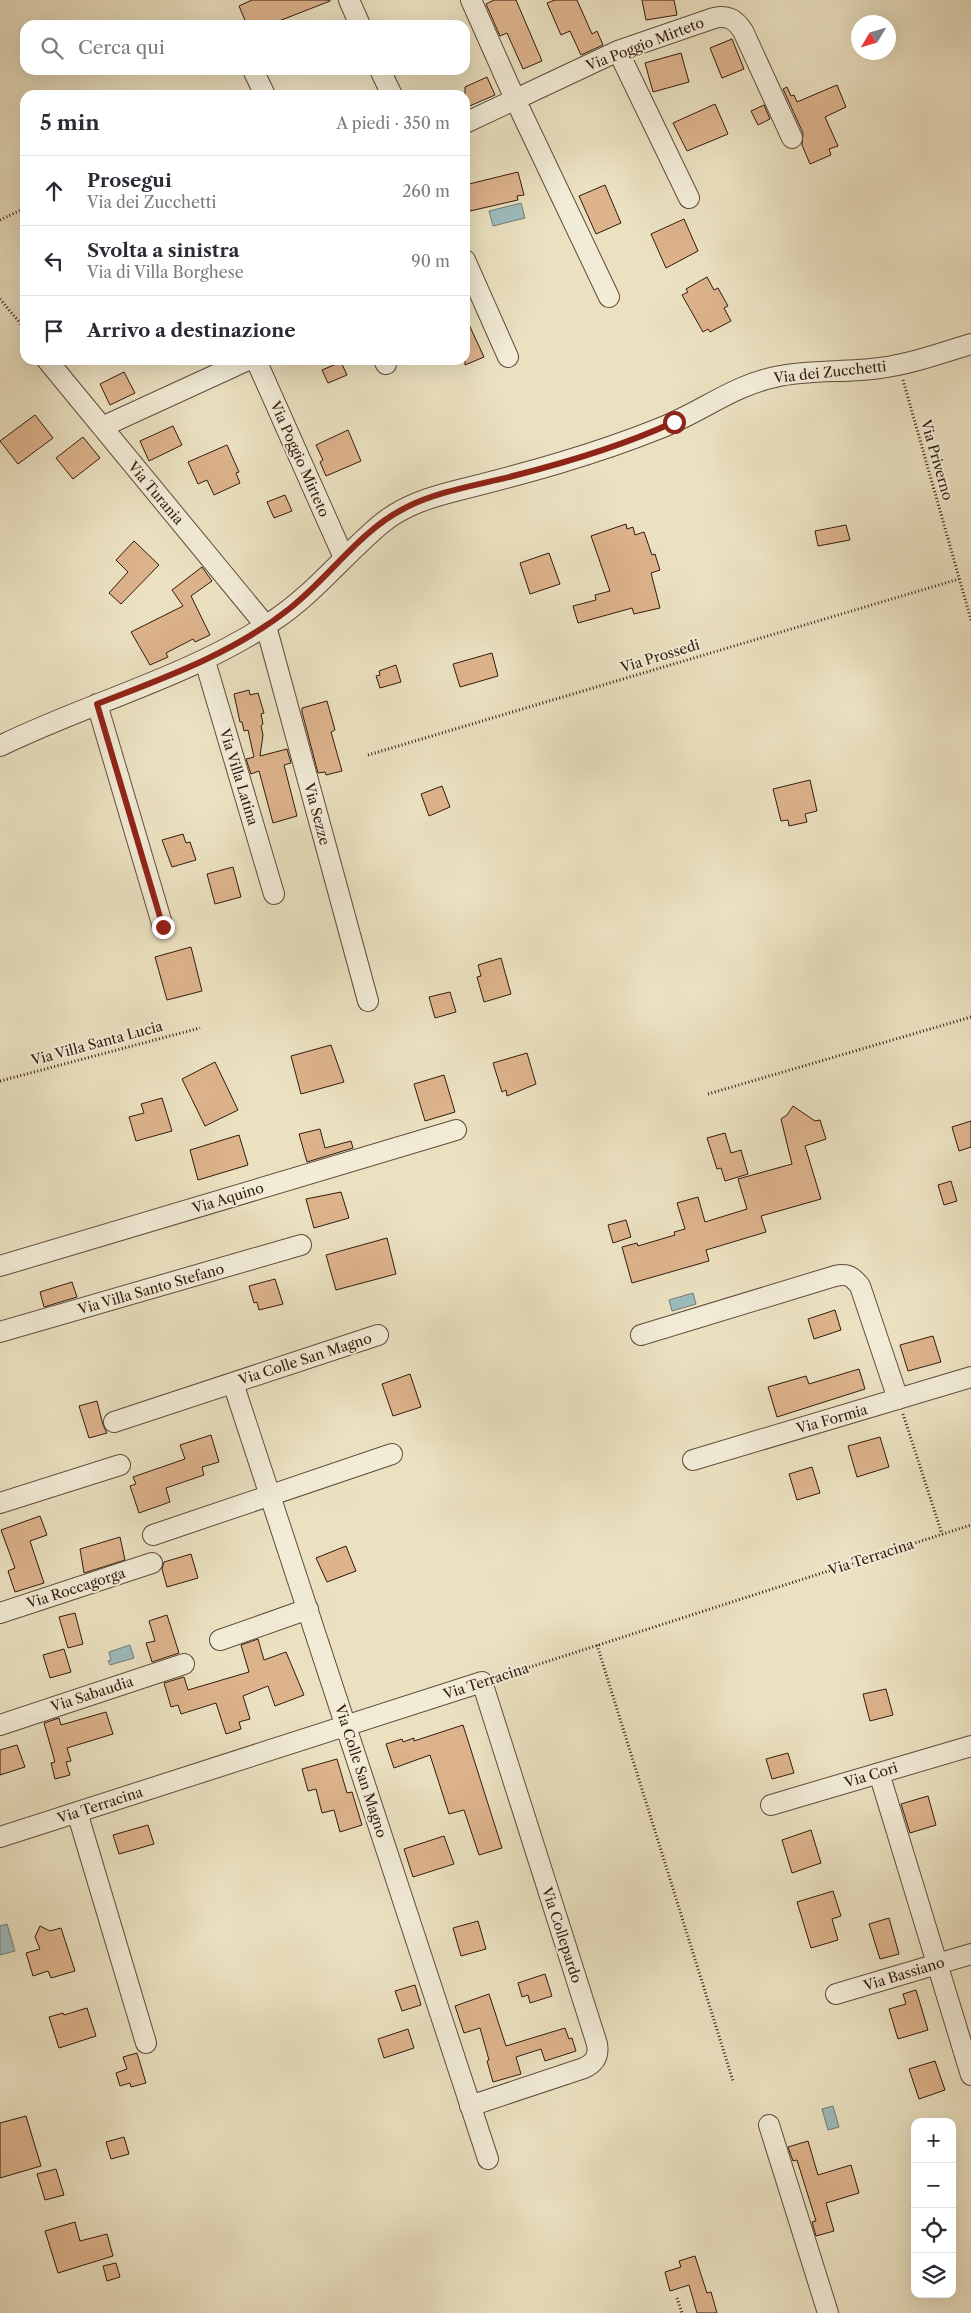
<!DOCTYPE html>
<html lang="it">
<head>
<meta charset="utf-8">
<style>
  :root { --surface:#fff; --page:#f7f7f7; --text:#2b2b33; --muted:#7c7c81; --line:#e1e1e2 }
  body { margin:0; font-family:"Libre Caslon Text",serif; background:var(--page); color:var(--text) }
  .controls { position:absolute; right:15px; bottom:15px; display:grid; overflow:hidden; border-radius:10px; box-shadow:0 5px 20px #0002 }
  .controls button { width:45px; height:45px; display:grid; place-items:center; padding:0; border:0; border-bottom:1px solid var(--line); background:var(--surface); color:var(--text); font:25px sans-serif }
  .compass { position:absolute; left:851px; top:15px; width:45px; height:45px; border-radius:50%; background:var(--surface); box-shadow:0 5px 20px #0002; rotate:232deg }
  .stop { position:absolute; width:15px; height:15px; margin:-11px; border:4px solid #8f2418; border-radius:50%; background:#fff }
  .stop.end { background:#8f2418; border-color:#fff; box-shadow:0 1px 5px #0008 }
  .list { margin:0; padding:0; list-style:none }
  h2 { display:flex; justify-content:space-between; align-items:center; height:65px; margin:0; padding:0 20px; font-size:21px }
  h2 small { font-size:16px; font-weight:400; color:var(--muted) }
  .list li { display:grid; grid-template-columns:32px 1fr auto; gap:15px; align-items:center; box-sizing:border-box; height:70px; padding:0 20px; border-top:1px solid var(--line) }
  .list b { display:block; font-size:19px; white-space:nowrap }
  .list p { margin:0; font-size:16px; white-space:nowrap; color:var(--muted) }
  .list em { font-size:16px; font-style:normal; color:var(--muted) }
  .icon { flex:none; width:28px; height:28px; fill:none; stroke:currentColor; stroke-width:2; stroke-linecap:round; stroke-linejoin:round }
  .map { position:relative; flex:none; width:971px; height:2313px; overflow:hidden }
  .search { position:absolute; background:var(--surface); box-shadow:0 5px 20px #0002; left:20px; top:20px; width:450px; height:55px; display:flex; align-items:center; gap:12px; box-sizing:border-box; padding:0 18px; border-radius:15px; color:var(--muted); font-size:19px }
  .panel { position:absolute; background:var(--surface); box-shadow:0 5px 20px #0002; left:20px; top:90px; width:450px; height:275px; border-radius:15px }
  .map>svg:first-child { display:block }
  .water { fill:#9dbbbd; stroke:#737b77 }
  .building { fill:#ddb38c; stroke:#331a0e }
  .lines { fill:none; stroke-linecap:round; stroke-linejoin:round }
  .street-casing { stroke:#614c3b; stroke-width:22 }
  .path { stroke:#331a0e; stroke-width:3; stroke-dasharray:1 2.5; stroke-linecap:butt }
  .street { stroke:#f2ecd7; stroke-width:20 }
  .route { stroke:#8f2418; stroke-width:6 }
  .labels { text-anchor:middle; dominant-baseline:central; stroke-width:4; stroke-linejoin:round; paint-order:stroke }
  .street-label { font-size:14px; fill:#331a0e; stroke:#f2ecd7 }
</style>
</head>
<body>
<div class="map">
<svg width="971" height="2313" viewBox="0 0 971 2313">
  <rect width="100%" height="100%" fill="#ebe1c1"/>
  <filter id="stains"><feTurbulence type="fractalNoise" baseFrequency=".004" numOctaves="4"/><feColorMatrix values="0 0 0 0 .2 0 0 0 0 .09 0 0 0 0 .02 0 0 0 .5 -.17"/></filter>
  <radialGradient id="worn" r=".72"><stop offset=".6" stop-color="#630" stop-opacity="0"/><stop offset="1" stop-color="#630" stop-opacity=".3"/></radialGradient>
  <path class="water" d="M521,203L525,218L493,226L489,211Z
    M693,1293L696,1304L672,1311L669,1300Z
    M130,1645L134,1658L110,1665L108,1661L111,1660L109,1652Z
    M7,1924L15,1951L0,1955V1926Z
    M833,2106L839,2127L828,2130L822,2109Z"/>
  <path class="building" d="M252,0H330V1L279,21L281,25H247L239,6Z
    M494,0H516L542,61L523,69L507,33L500,36L486,4Z
    M555,0H577L592,34L597,31L603,45L581,55L570,31L561,35L547,3Z
    M642,0H674L677,15L646,20Z
    M732,39L744,69L722,78L710,48Z
    M681,53L689,82L653,92L645,63Z
    M487,77L495,95L465,108V87Z
    M837,85L846,107L825,117L838,146L829,149L831,155L810,164L802,145L803,133L783,89L787,87L791,96L794,95L797,102Z
    M715,104L728,134L687,151L673,123Z
    M764,105L770,119L758,125L751,111Z
    M518,172L524,195L517,196L518,200L470,211L465,185Z
    M605,185L621,223L596,234L579,196Z
    M684,219L698,251L666,268L651,234Z
    M707,277L714,290L718,288L728,306L724,308L731,321L710,332L708,329L703,332L682,295L688,292L686,289Z
    M465,316L484,357L465,365Z
    M341,362L347,375L328,383L322,370Z
    M124,372L135,393L110,405L100,384Z
    M35,415L53,438L18,464L0,441Z
    M173,426L182,445L149,461L140,441Z
    M348,430L361,461L326,476L320,462L323,460L316,445Z
    M83,437L100,458L73,479L56,458Z
    M227,445L239,472L236,473L240,483L214,495L207,480L198,484L188,462Z
    M285,495L292,511L274,518L267,502Z
    M626,524L627,529L633,527L635,535L644,532L652,555L655,554L660,570L651,573L660,608L634,614L632,608L578,623L573,606L596,600L595,595L610,591L591,536Z
    M846,525L850,540L818,546L815,531Z
    M134,541L159,565L121,604L109,593L128,572L116,560Z
    M549,553L560,584L530,594L520,563Z
    M202,567L212,581L191,596L210,635L195,642L193,639L166,653L168,657L150,665L131,632L183,606L172,590Z
    M492,653L498,676L460,687L453,664Z
    M396,665L401,682L380,688L376,676L380,675L379,671Z
    M249,690L250,695L258,693L264,713L261,714L263,724L261,726L263,735L260,756L287,749L291,763L284,765L297,816L273,823L259,771L251,774L246,759L254,757L248,730L244,731L242,722H240L234,694Z
    M327,701L335,730L331,732L342,771L326,775L325,772L318,773L302,712V708Z
    M810,780L817,811L805,814L807,822L789,826L788,820L781,821L773,789Z
    M442,786L450,807L429,816L421,794Z
    M183,834L186,843L190,842L196,860L172,867L162,840Z
    M233,867L241,897L215,904L207,874Z
    M191,947L202,991L167,1000L155,957Z
    M501,958L511,994L484,1002L477,977L481,976L478,965Z
    M450,992L456,1012L435,1018L429,997Z
    M331,1045L344,1082L301,1094L291,1056Z
    M527,1053L536,1084L507,1096L506,1090L502,1092L493,1063Z
    M215,1062L238,1110L205,1126L182,1079Z
    M444,1075L455,1112L425,1121L414,1084Z
    M162,1098L172,1131L136,1141L129,1117L144,1113L141,1104Z
    M793,1106L815,1121L820,1120L826,1139L805,1146L821,1199L761,1216L766,1232L706,1250L709,1261L632,1283L622,1247L637,1243L638,1246L675,1235L674,1232L685,1229L677,1203L698,1197L705,1222L747,1209L738,1179L792,1164L781,1119L787,1115Z
    M971,1121V1147L959,1151L952,1127Z
    M320,1129L325,1148L351,1141L353,1148L307,1162L299,1134Z
    M725,1133L731,1153L741,1150L748,1174L725,1181L721,1168L717,1169L707,1138Z
    M239,1135L248,1165L198,1180L190,1150Z
    M951,1181L957,1201L944,1205L938,1185Z
    M341,1192L349,1218L314,1228L306,1199Z
    M626,1220L631,1237L613,1243L608,1225Z
    M387,1238L396,1274L336,1290L326,1255Z
    M275,1279L283,1304L259,1310L257,1302L254,1303L249,1286Z
    M72,1282L77,1297L44,1307L40,1292Z
    M835,1310L841,1330L814,1339L808,1319Z
    M933,1336L941,1362L908,1371L900,1345Z
    M859,1369L865,1389L777,1417L768,1387L806,1376L809,1384Z
    M410,1374L421,1407L393,1416L382,1384Z
    M97,1401L103,1425L107,1433L89,1438L79,1406Z
    M211,1435L219,1462L202,1467L204,1475L166,1488L170,1502L139,1513L130,1486L136,1484L133,1477L185,1459L180,1445Z
    M880,1437L889,1467L857,1477L848,1446Z
    M812,1467L820,1493L797,1500L789,1474Z
    M40,1516L47,1535L30,1541L44,1583L15,1592L8,1571L15,1568L1,1530Z
    M120,1537L125,1560L84,1573L80,1549Z
    M346,1546L356,1571L327,1582L316,1558Z
    M191,1554L198,1578L167,1587L162,1569L164,1562Z
    M75,1613L83,1644L68,1648L59,1617Z
    M167,1615L179,1653L152,1662L146,1643L155,1641L149,1621Z
    M258,1639L264,1660L286,1652L304,1695L275,1706L268,1686L243,1696L250,1719L239,1722L241,1729L226,1734L216,1703L181,1714L178,1705L171,1707L164,1683L184,1677L188,1690L249,1672L241,1645Z
    M64,1649L71,1672L50,1678L43,1655Z
    M886,1689L893,1715L870,1721L863,1694Z
    M106,1712L113,1734L67,1748L71,1761L66,1762L70,1775L55,1779L51,1763L55,1762L44,1723L59,1718L61,1725Z
    M463,1725L502,1848L479,1855L464,1810L449,1814L430,1755L394,1768L386,1744L402,1739L403,1742L414,1738V1741Z
    M17,1745L25,1767L0,1775V1750Z
    M788,1753L794,1773L772,1779L766,1759Z
    M337,1759L347,1793L352,1792L362,1825L340,1832L334,1810L322,1813L316,1789L308,1791L302,1769Z
    M928,1796L936,1825L910,1833L901,1804Z
    M148,1825L154,1844L119,1854L113,1835Z
    M811,1830L821,1863L792,1873L782,1840Z
    M444,1836L454,1864L413,1877L404,1849Z
    M833,1891L841,1916L832,1919L838,1940L811,1948L797,1902Z
    M889,1918L899,1954L880,1959L869,1924Z
    M478,1921L486,1949L461,1956L453,1928Z
    M40,1926L50,1931L61,1928L75,1971L51,1978L48,1971L33,1976L26,1953L40,1949L35,1937Z
    M545,1974L552,1996L530,2003L528,1995L522,1997L518,1983Z
    M415,1985L421,2005L402,2011L395,1991Z
    M916,1990L928,2030L898,2039L889,2009L906,2004L903,1994Z
    M489,1994L506,2046L565,2028L569,2039L572,2038L576,2051L545,2061L541,2049L516,2057L521,2074L493,2082L487,2061L489,2060L480,2028L464,2033L455,2006Z
    M87,2008L96,2036L59,2048L49,2017L63,2013L64,2015Z
    M408,2029L414,2048L384,2058L378,2039Z
    M137,2053L146,2083L131,2087L130,2083L120,2086L116,2073L127,2069L123,2057Z
    M935,2061L945,2090L919,2099L909,2069Z
    M26,2116L41,2166L0,2178V2123Z
    M124,2137L129,2154L111,2159L106,2142Z
    M808,2141L818,2175L851,2165L859,2193L826,2203L834,2231L816,2236L812,2222L816,2221L797,2160L793,2161L788,2147Z
    M56,2169L64,2195L45,2200L37,2174Z
    M75,2222L80,2241L107,2234L113,2256L58,2273L45,2231Z
    M695,2256L707,2293L711,2292L717,2313H697L689,2285L670,2291L665,2272L681,2267L679,2261Z
    M116,2263L120,2277L107,2281L103,2266Z"/>
  <g class="lines">
    <g class="street-casing">
      <path id="street" d="M349,0L360,25
        M471,0L515,99L609,297
        M618,51L689,198
        M253,70L265,95
        M380,70L392,95
        M465,123L618,51L714,18C728,15 735,19 743,31L792,138
        M465,260L508,357
        M47,360L266,626L368,1001
        M256,360L344,558
        M384,360L386,364
        M102,427L248,360
        M205,661L274,894
        M97,704L163,927
        M0,746C90,702 189,677 273,621C314,594 344,555 381,524C404,505 431,497 459,490C527,473 593,455 658,429C698,414 732,386 775,377C809,369 845,373 880,368C911,364 941,353 971,344
        M0,1266L456,1130
        M0,1332L301,1245
        M641,1335L835,1276C847,1273 852,1276 860,1286L898,1399
        M233,1383L488,2159
        M114,1422L378,1335
        M693,1460L971,1377
        M0,1503L120,1465
        M153,1535L392,1454
        M0,1613L152,1563
        M220,1640L308,1609
        M0,1725L184,1664
        M879,1773L971,2075
        M771,1805L971,1746
        M77,1812L146,2043
        M0,1837L482,1682L597,2044C599,2056 595,2063 584,2068L470,2106
        M836,1994L971,1954
        M769,2125L828,2313"/>
    </g>
    <path class="path" d="M0,220L25,208
      M0,299L25,329
      M903,380L971,620
      M368,755L959,579
      M0,1081L200,1028
      M708,1094L971,1017
      M903,1414L942,1534
      M597,1645L733,2081
      M499,1677L971,1525
      M677,2298L682,2313"/>
    <use href="#street" class="street"/>
  </g>
  <g class="lines">
    <path class="route" d="M163,927L97,704C164,678 232,654 289,609C329,578 359,531 405,508C438,491 478,485 513,476C568,462 623,446 674,422"/>
  </g>
  <g class="labels">
    <g class="street-label">
      <text transform="translate(645 44) rotate(-21)">Via Poggio Mirteto</text>
      <text transform="translate(830 372) rotate(-6)">Via dei Zucchetti</text>
      <text transform="translate(300 459) rotate(66)">Via Poggio Mirteto</text>
      <text transform="translate(937 460) rotate(74)">Via Priverno</text>
      <text transform="translate(156 493) rotate(50)">Via Turania</text>
      <text transform="translate(660 656) rotate(-17)">Via Prossedi</text>
      <text transform="translate(239 777) rotate(73)">Via Villa Latina</text>
      <text transform="translate(317 814) rotate(75)">Via Sezze</text>
      <text transform="translate(97 1043) rotate(-15)">Via Villa Santa Lucia</text>
      <text transform="translate(228 1198) rotate(-17)">Via Aquino</text>
      <text transform="translate(151 1289) rotate(-16)">Via Villa Santo Stefano</text>
      <text transform="translate(305 1359) rotate(-18)">Via Colle San Magno</text>
      <text transform="translate(832 1419) rotate(-16)">Via Formia</text>
      <text transform="translate(871 1557) rotate(-18)">Via Terracina</text>
      <text transform="translate(76 1588) rotate(-18)">Via Roccagorga</text>
      <text transform="translate(486 1681) rotate(-18)">Via Terracina</text>
      <text transform="translate(92 1694) rotate(-18)">Via Sabaudia</text>
      <text transform="translate(361 1771) rotate(72)">Via Colle San Magno</text>
      <text transform="translate(871 1775) rotate(-17)">Via Cori</text>
      <text transform="translate(100 1805) rotate(-18)">Via Terracina</text>
      <text transform="translate(562 1935) rotate(72)">Via Collepardo</text>
      <text transform="translate(904 1974) rotate(-17)">Via Bassiano</text>
    </g>
  </g>
  <rect width="100%" height="100%" filter="url(#stains)"/>
  <rect width="100%" height="100%" fill="url(#worn)"/>
</svg>
<div class="controls">
<button>+</button>
<button>−</button>
<button><svg class="icon" aria-label="locate" viewBox="0 0 24 24"><circle cx="12" cy="12" r="6"/><path d="M12 2v4M12 18v4M2 12h4M18 12h4"/></svg></button>
<button><svg class="icon" aria-label="layers" viewBox="0 0 24 24"><path d="M12 4l9 5-9 5-9-5zM3 14l9 5 9-5"/></svg></button>
</div>
<svg class="compass" viewBox="-18 -18 36 36"><path d="M0-13l5 13h-10z" fill="#e53935"/><path d="M0 13l5-13h-10z" fill="#7c7c81"/></svg>
<div class="stop" style="left:674px;top:422px"></div>
<div class="stop end" style="left:163px;top:927px"></div>
<div class="search"><svg class="icon" aria-label="search" viewBox="0 0 24 24"><circle cx="10" cy="10" r="6"/><path d="M15 15l6 6"/></svg>Cerca qui</div>
<section class="panel">
<h2>5 min<small>A piedi · 350 m</small></h2>
<ul class="list">
<li><svg class="icon" aria-label="ahead" viewBox="0 0 24 24"><path d="M12 20V5M6 11l6-6 6 6"/></svg><div><b>Prosegui</b><p>Via dei Zucchetti</p></div><em>260 m</em></li>
<li><svg class="icon" aria-label="left" viewBox="0 0 24 24"><path d="M17 20v-9H6M10 6l-5 5 5 5"/></svg><div><b>Svolta a sinistra</b><p>Via di Villa Borghese</p></div><em>90 m</em></li>
<li><svg class="icon" aria-label="arrive" viewBox="0 0 24 24"><path d="M6 21V4h12l-3 4 3 4H6"/></svg><div><b>Arrivo a destinazione</b></div></li>
</ul>
</section>
</div>
</body>
</html>
